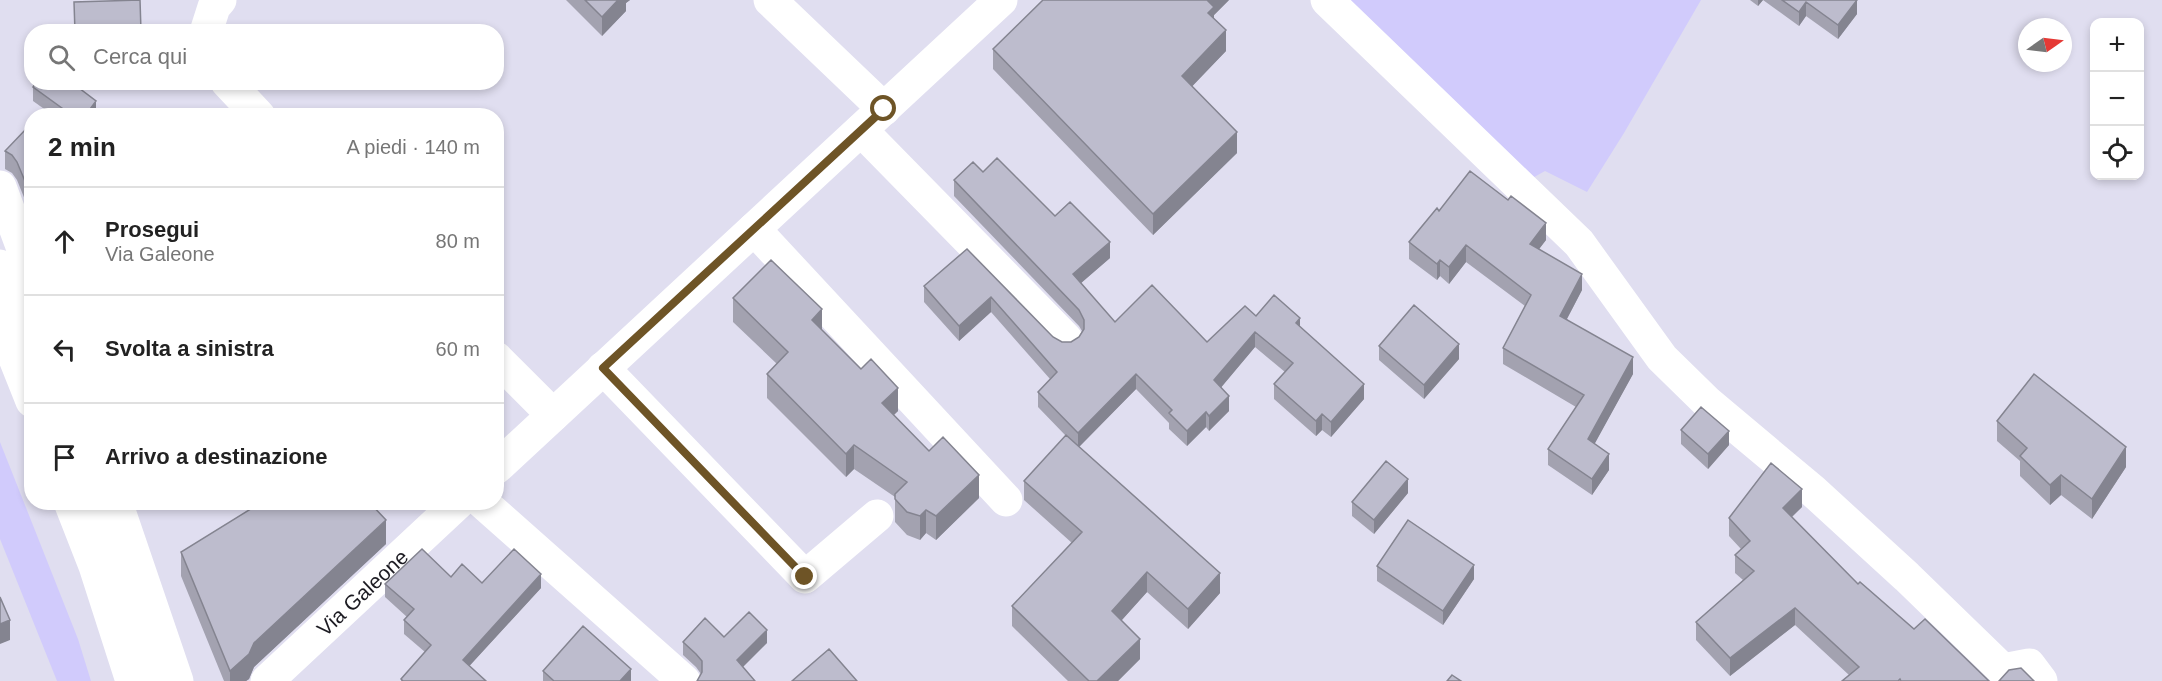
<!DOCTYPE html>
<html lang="it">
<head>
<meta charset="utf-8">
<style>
  :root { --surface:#fff; --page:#f2f2f2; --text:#222; --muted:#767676; --line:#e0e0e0 }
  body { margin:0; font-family:Helvetica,sans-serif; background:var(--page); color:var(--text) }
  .controls { position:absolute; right:18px; top:18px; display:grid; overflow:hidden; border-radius:12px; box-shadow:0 3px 9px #0003 }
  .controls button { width:54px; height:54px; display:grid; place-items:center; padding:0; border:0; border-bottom:2px solid var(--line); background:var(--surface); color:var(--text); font:30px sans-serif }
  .compass { position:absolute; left:2018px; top:18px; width:54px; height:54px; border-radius:50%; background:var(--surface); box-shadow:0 3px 9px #0003; rotate:76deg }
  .stop { position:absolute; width:18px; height:18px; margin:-14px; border:4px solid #6e5426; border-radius:50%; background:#fff }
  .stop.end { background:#6e5426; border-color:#fff; box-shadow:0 2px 6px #0008 }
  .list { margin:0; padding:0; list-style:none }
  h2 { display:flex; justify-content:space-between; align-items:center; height:78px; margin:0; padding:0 24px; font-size:26px }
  h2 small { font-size:20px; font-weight:400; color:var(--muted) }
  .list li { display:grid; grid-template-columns:39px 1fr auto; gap:18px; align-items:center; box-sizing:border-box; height:108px; padding:0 24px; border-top:2px solid var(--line) }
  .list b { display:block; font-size:22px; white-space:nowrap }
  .list p { margin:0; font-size:20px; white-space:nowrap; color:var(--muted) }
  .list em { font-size:20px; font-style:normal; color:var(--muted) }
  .icon { flex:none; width:33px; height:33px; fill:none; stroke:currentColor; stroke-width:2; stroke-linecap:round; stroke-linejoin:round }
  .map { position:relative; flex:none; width:2162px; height:681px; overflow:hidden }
  .search { position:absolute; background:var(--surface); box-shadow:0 3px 9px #0003; left:24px; top:24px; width:480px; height:66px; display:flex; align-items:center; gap:15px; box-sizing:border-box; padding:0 21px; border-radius:24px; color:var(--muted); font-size:22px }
  .panel { position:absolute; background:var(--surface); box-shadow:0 3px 9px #0003; left:24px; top:108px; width:480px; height:402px; border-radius:24px }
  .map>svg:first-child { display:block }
  .green { fill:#d1cbfc }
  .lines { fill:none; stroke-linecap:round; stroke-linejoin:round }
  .minor { stroke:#fff; stroke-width:33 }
  .highway { stroke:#fff; stroke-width:33 }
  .wall { fill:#a3a2b0 }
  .shaded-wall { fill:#848490 }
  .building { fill:#bdbccd; stroke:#848490; stroke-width:1.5 }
  .route { stroke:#6e5426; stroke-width:8 }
  .labels { text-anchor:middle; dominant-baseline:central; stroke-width:4.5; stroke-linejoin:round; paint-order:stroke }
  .street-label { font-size:21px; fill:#1c1b22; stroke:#edebfd }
</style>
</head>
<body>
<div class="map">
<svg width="2162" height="681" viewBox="0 0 2162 681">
  <rect width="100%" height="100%" fill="#e0def0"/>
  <path class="green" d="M1346,0H1701L1624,133L1587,192L1545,171L1529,180Z
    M0,442L78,639L91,681H57L0,539Z"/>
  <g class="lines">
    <g class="minor">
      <path d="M770,0L884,109"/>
      <path d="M1327,0L1579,243L1662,358L1708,403L1813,491L1907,577L2003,670L2029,665L2041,681"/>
      <path d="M206,32L214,7L220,0"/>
      <path d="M227,82L259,116"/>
      <path d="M861,130L1066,339"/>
      <path d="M754,229L1006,500"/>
      <path d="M0,266L32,348"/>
      <path d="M496,358L553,415"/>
      <path d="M603,368L805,577L877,516"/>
      <path d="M496,468L1001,0"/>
      <path d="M90,502L156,681"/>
      <path d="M482,502L684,681"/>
      <path id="s1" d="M267,681L459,502"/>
    </g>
    <path class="highway" d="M0,187L32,273
      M0,321L32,401
      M70,502L95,566L132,681
      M116,502L177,681"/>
  </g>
  <path class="wall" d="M566,0H630L626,3V11L602,36Z
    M1043,0H1229L1214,15V19L1226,51L1192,86L1237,153L1153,235L993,69V49Z
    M1750,0H1763L1758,6Z
    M1763,0H1857V14L1838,39L1806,16L1799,26Z
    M33,87L96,115L54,116L33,101Z
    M32,132V217L17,180L12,173L5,169V151Z
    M983,172L1055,216L1110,258L1081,283L1115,322L1207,342L1256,316L1300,327L1364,399L1331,437L1322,430L1316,436L1274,399V384L1285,372L1255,347L1221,387L1229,411L1209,431L1206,427L1187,446L1169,429V423L1136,389L1079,447L1220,593L1188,629L1147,592L1121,621L1140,659L1118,681H1068L1012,626V606L1072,543L1024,500V481L1066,436L1038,407V392L1050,379L991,312L959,341L924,302V286L967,249L1053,337L1062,342H1071L1079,337L1082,331L1079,326L954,196V180Z
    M1508,200L1546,240L1539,249L1582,290L1567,319L1633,374L1594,444L1609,470L1592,495L1548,465V449L1576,407L1503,364V348L1525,306L1466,262L1449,284L1440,276L1437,280L1409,259V242L1439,211Z
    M733,298L822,330L898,411L894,415L929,451L979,498L936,540L926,533L920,540L907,535L895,522V497L854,469L846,477L767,398V374L777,364L733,322Z
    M1379,346L1459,359L1424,399L1379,360Z
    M1997,421L2126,467L2092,519L2061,495L2050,505L2020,476V461L1997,441Z
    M1681,430L1729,445L1708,469L1681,444Z
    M1408,493L1374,534L1352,516V502Z
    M1802,507L1792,517L1858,584L1914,629L1989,681H1842L1849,675L1795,625L1730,676L1696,640V622L1743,580L1735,573V555L1741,549L1729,536V518Z
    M386,544L254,667L249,679L246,681H224L181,576V552Z
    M1377,566L1474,579L1443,625L1377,581Z
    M451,577L482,583L541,588L469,666L486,681H401V679L425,652L404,634V620L407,617L385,597V584Z
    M724,637L767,643L701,674L696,667L683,655V642Z
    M543,671L631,681H543Z"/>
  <path class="shaded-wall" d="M618,0H630L626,3V11L602,36V17Z
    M1207,0H1229L1214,15V28L1208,34Z
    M1758,0H1763L1758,6Z
    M1857,0V14L1838,39V25Z
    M1806,2V16L1799,26V12Z
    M1226,30V51L1182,97V76Z
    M96,101V115L85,116Z
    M1237,132V153L1153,235V214Z
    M1546,223V240L1530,261V244Z
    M1110,242V258L1073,290V274Z
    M1466,245V262L1449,284V267Z
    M1440,260V276L1437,280V264Z
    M1582,274V290L1560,332V316Z
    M991,297V312L959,341V326Z
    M822,309V333L812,320Z
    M1300,318V333L1296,323Z
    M1255,332V347L1214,396V380Z
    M1459,344V359L1424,399V385Z
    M1633,357V374L1588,456V439Z
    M1136,374V389L1078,448V433Z
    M1364,384V399L1331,437V422Z
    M898,388V411L882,426V403Z
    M1229,396V411L1209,431V416Z
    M1206,412V427L1187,446V431Z
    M1322,414V430L1316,436V421Z
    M1729,431V445L1708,469V454Z
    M854,445V469L846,477V454Z
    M2126,447V467L2092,519V499Z
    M1609,454V470L1592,495V479Z
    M979,475V498L936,540V516Z
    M2061,475V495L2050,505V485Z
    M1408,479V493L1374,534V520Z
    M1802,489V507L1783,525V508Z
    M926,510V533L920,540V516Z
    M386,520V544L254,667L249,679L246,681H230V671L254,643Z
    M1474,565V579L1443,625V611Z
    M1147,572V592L1112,631V611Z
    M1220,573V593L1188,629V609Z
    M541,574V588L463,673V660Z
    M1795,608V625L1730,676V658Z
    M10,620V640L0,644V624Z
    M767,630V643L737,673V660Z
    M1140,639V659L1118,681H1097Z
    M631,669V681H620Z"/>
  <path class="building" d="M140,0L141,31L75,32L74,2Z
    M585,0H618L602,17Z
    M1043,0H1207L1214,7L1208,13L1226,30L1182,76L1237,132L1153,214L993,49Z
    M1782,0H1857L1838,25L1806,2L1799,12Z
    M36,82H71L96,101L85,116H73L33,87Z
    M27,128L32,132V198L17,162L12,155L5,151Z
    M997,158L1055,216L1070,202L1110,242L1073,274L1115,322L1152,285L1207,342L1245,306L1256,316L1274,295L1300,318L1296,323L1364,384L1331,422L1322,414L1316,421L1274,384L1293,363L1255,332L1214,380L1229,396L1209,416L1206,412L1187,431L1169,413L1172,410L1136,374L1078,433L1038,392L1057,372L991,297L959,326L924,286L967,249L1053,337L1062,342H1071L1079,337L1084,329V320L1079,310L954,180L973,162L983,172Z
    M1470,171L1508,200L1511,196L1546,223L1530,244L1582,274L1560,316L1633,357L1588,439L1609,454L1592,479L1548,449L1584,395L1503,348L1531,295L1466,245L1449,267L1440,260L1437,264L1409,242L1437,208L1439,211Z
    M771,260L822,309L812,320L861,369L871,359L898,388L882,403L929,451L943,437L979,475L936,516L926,510L920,516L907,512L895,499V494L907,482L854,445L846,454L767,374L788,352L733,298Z
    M1414,305L1459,344L1424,385L1379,346Z
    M2034,374L2126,447L2092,499L2061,475L2050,485L2020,456L2027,448L1997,421Z
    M1701,407L1729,431L1708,454L1681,430Z
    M1066,435L1220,573L1188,609L1147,572L1112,611L1140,639L1097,681H1089L1012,606L1082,532L1024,481Z
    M1386,461L1408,479L1374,520L1352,502Z
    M1771,463L1802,489L1783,508L1858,584L1860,582L1914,629L1925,619L1989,681H1901L1900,679L1898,681H1842L1859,667L1795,608L1730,658L1696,622L1754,571L1735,555L1750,541L1729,518Z
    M262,502H369L386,520L254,643L249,654L230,671L181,552Z
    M1408,520L1474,565L1443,611L1377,566Z
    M422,549L451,577L462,564L482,583L514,549L541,574L463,660L486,681H403L401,679L431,645L404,620L414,609L385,584Z
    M0,597L10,620L0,624Z
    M749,612L767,630L737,660L755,681H697L702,672V661L696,654L683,642L705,618L724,637Z
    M583,626L631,669L620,681H554L543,671Z
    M829,649L857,681H792Z
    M2021,668L2034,681H1999L2009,670Z
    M1452,675L1461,681H1447Z"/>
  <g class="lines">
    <path class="route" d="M805,577L603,368L884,109"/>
  </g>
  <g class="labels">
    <g class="street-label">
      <text stroke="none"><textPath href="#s1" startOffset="130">Via Galeone</textPath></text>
    </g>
  </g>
</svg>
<div class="controls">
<button>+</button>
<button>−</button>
<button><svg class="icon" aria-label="locate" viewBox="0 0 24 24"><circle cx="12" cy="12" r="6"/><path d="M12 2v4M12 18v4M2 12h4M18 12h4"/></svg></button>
</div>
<svg class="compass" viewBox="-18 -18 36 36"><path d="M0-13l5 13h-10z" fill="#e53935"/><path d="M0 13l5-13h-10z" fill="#767676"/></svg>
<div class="stop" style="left:884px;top:109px"></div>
<div class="stop end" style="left:805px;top:577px"></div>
<div class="search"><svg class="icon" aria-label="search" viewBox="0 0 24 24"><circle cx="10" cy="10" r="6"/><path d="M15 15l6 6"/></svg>Cerca qui</div>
<section class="panel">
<h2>2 min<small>A piedi · 140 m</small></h2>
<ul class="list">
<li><svg class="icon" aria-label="ahead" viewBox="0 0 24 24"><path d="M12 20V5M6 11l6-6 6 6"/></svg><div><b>Prosegui</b><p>Via Galeone</p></div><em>80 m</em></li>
<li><svg class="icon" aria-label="left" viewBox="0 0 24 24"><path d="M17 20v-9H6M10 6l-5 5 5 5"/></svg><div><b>Svolta a sinistra</b></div><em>60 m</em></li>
<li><svg class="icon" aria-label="arrive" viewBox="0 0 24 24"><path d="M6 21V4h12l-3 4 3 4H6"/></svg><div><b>Arrivo a destinazione</b></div></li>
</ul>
</section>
</div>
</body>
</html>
